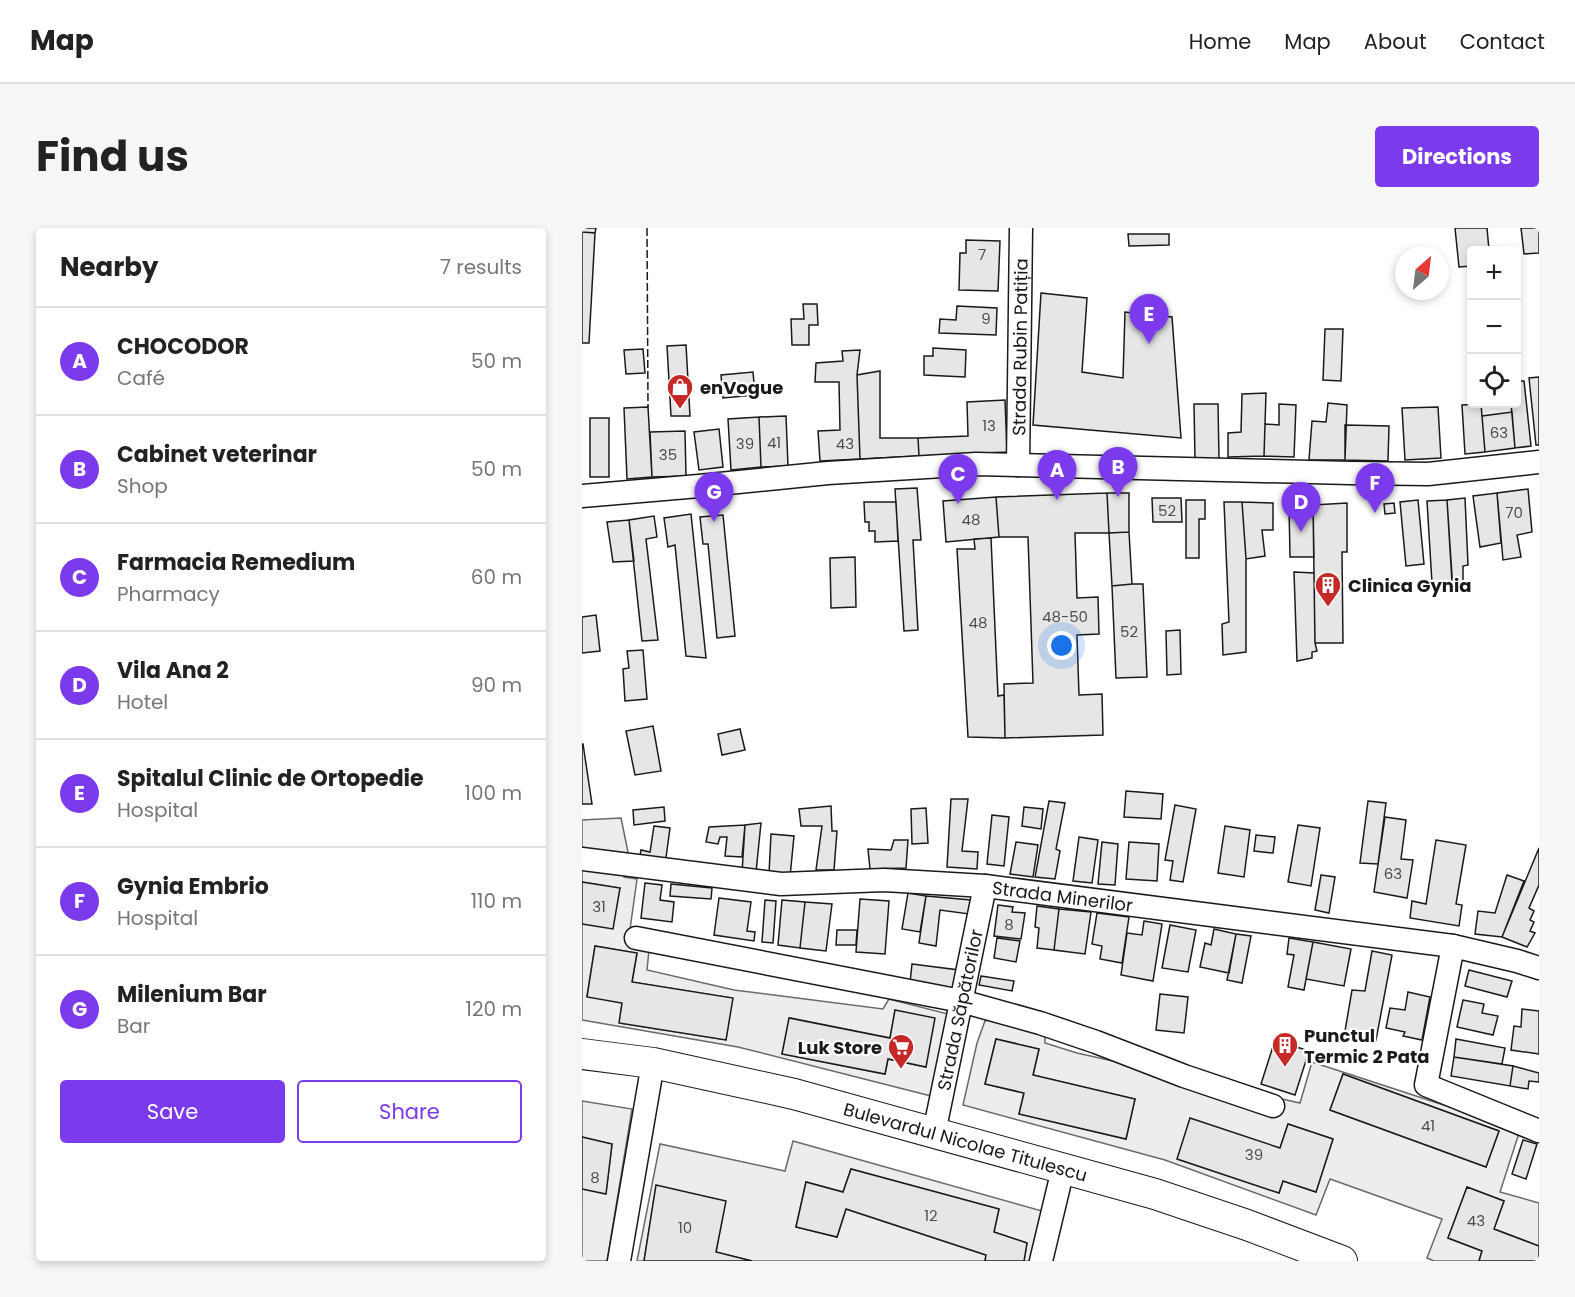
<!DOCTYPE html>
<html lang="en">
<head>
<meta charset="utf-8">
<style>
  :root { --surface:#fff; --page:#f6f6f6; --text:#222; --muted:#767676; --line:#e0e0e0; --accent:#7c3aed }
  body { margin:0; font-family:Poppins,sans-serif; background:var(--page); color:var(--text) }
  .controls { position:absolute; right:18px; top:18px; display:grid; overflow:hidden; border-radius:6px; box-shadow:0 3px 9px #0003 }
  .controls button { width:54px; height:54px; display:grid; place-items:center; padding:0; border:0; border-bottom:2px solid var(--line); background:var(--surface); color:var(--text); font:30px sans-serif }
  .compass { position:absolute; left:813px; top:18px; width:54px; height:54px; border-radius:50%; background:var(--surface); box-shadow:0 3px 9px #0003; rotate:28deg }
  .you { position:absolute; left:480px; top:418px; width:21px; height:21px; margin:-15px; border:4px solid #fff; border-radius:50%; background:#1a73e8; box-shadow:0 0 0 9px #1a73e833 }
  .badge { display:grid; place-items:center; width:39px; height:39px; border-radius:50%; background:var(--accent); color:#fff; font-size:20px; font-weight:700 }
  .pin { position:absolute; translate:-50% -50px; filter:drop-shadow(0 2px 3px #0008) }
  .pin::after { content:''; position:absolute; top:32px; width:21px; height:18px; background:inherit; clip-path:polygon(0 0,100% 0,50% 100%) }
  .list { margin:0; padding:0; list-style:none }
  h2 { display:flex; justify-content:space-between; align-items:center; height:78px; margin:0; padding:0 24px; font-size:26px }
  h2 small { font-size:20px; font-weight:400; color:var(--muted) }
  .list li { display:grid; grid-template-columns:39px 1fr auto; gap:18px; align-items:center; box-sizing:border-box; height:108px; padding:0 24px; border-top:2px solid var(--line) }
  .list b { display:block; font-size:22px; white-space:nowrap }
  .list p { margin:0; font-size:20px; white-space:nowrap; color:var(--muted) }
  .list em { font-size:20px; font-style:normal; color:var(--muted) }
  .actions { display:flex; gap:12px; padding:18px 24px }
  .actions a { flex:1; padding:14px 0; border:2px solid var(--accent); border-radius:6px; text-align:center; font-size:21px; color:var(--accent) }
  .actions .main { background:var(--accent); color:#fff }
  .icon { flex:none; width:33px; height:33px; fill:none; stroke:currentColor; stroke-width:2; stroke-linecap:round; stroke-linejoin:round }
  .map { position:relative; flex:none; width:957px; height:1033px; overflow:hidden; border-radius:6px }
  header { display:flex; align-items:center; gap:36px; box-sizing:border-box; height:84px; padding:0 30px; background:var(--surface); border-bottom:2px solid var(--line) }
  header strong { font-size:28px }
  nav { display:flex; gap:33px; margin-inline-start:auto; font-size:21px }
  .intro { display:flex; align-items:center; justify-content:space-between; box-sizing:border-box; height:144px; padding:0 36px }
  h1 { margin:0; font-size:42px }
  .button { padding:15px 27px; border-radius:6px; background:var(--accent); color:#fff; font-size:21px; font-weight:700 }
  main { display:flex; gap:36px; padding:0 36px }
  aside { flex:1; background:var(--surface); border-radius:6px; box-shadow:0 3px 9px #0003 }
  .map>svg:first-child { display:block }
  .green { fill:#ededed; stroke:#6a6a6a; stroke-width:1.5; fill-rule:evenodd }
  .building { fill:#e6e6e6; stroke:#1a1a1a; stroke-width:1.5 }
  .lines { fill:none; stroke-linecap:round; stroke-linejoin:round }
  .minor-casing { stroke:#1a1a1a; stroke-width:25 }
  .major-casing { stroke:#1a1a1a; stroke-width:32 }
  .minor { stroke:#fff; stroke-width:22 }
  .major { stroke:#fff; stroke-width:30 }
  .fence { stroke:#1a1a1a; stroke-width:1.5; stroke-dasharray:8 3; stroke-linecap:butt }
  .labels { text-anchor:middle; dominant-baseline:central; stroke-width:4.5; stroke-linejoin:round; paint-order:stroke }
  .number-label { font-size:15px; fill:#4d4d4d }
  .street-label { font-size:18px; fill:#1a1a1a; stroke:#fff }
  .poi-label { font-size:18px; font-weight:bold; fill:#1a1a1a; stroke:#fff; text-anchor:start }
</style>
</head>
<body>
<header>
<strong>Map</strong>
<nav><a>Home</a><a>Map</a><a>About</a><a>Contact</a></nav>
</header>
<div class="intro"><h1>Find us</h1><a class="button">Directions</a></div>
<main>
<aside>
<h2>Nearby<small>7 results</small></h2>
<ul class="list">
<li><span class="badge">A</span><div><b>CHOCODOR</b><p>Café</p></div><em>50 m</em></li>
<li><span class="badge">B</span><div><b>Cabinet veterinar</b><p>Shop</p></div><em>50 m</em></li>
<li><span class="badge">C</span><div><b>Farmacia Remedium</b><p>Pharmacy</p></div><em>60 m</em></li>
<li><span class="badge">D</span><div><b>Vila Ana 2</b><p>Hotel</p></div><em>90 m</em></li>
<li><span class="badge">E</span><div><b>Spitalul Clinic de Ortopedie</b><p>Hospital</p></div><em>100 m</em></li>
<li><span class="badge">F</span><div><b>Gynia Embrio</b><p>Hospital</p></div><em>110 m</em></li>
<li><span class="badge">G</span><div><b>Milenium Bar</b><p>Bar</p></div><em>120 m</em></li>
</ul>
<div class="actions"><a class="main">Save</a><a>Share</a></div>
</aside>
<div class="map">
<svg width="957" height="1033" viewBox="0 0 957 1033">
  <rect width="100%" height="100%" fill="#fff"/>
  <path class="green" d="M39,590L46,624L42,649L55,651L46,716L67,722L65,742L152,762L301,781L307,771L366,786L353,869L156,819L0,792V696L38,660L0,654V592ZM13,718L55,725L50,754L150,770L144,812L38,795L40,775L5,768ZM313,783L343,839L306,831L303,846L200,826L208,790L308,810Z
    M419,789L463,798V815L495,825L718,875L730,834L938,902L918,964L957,975V1018L912,1001L922,973L885,959L866,1010L900,1023L897,1033H852L845,1030L860,991L748,951L734,987L583,932L381,877L395,815L403,793ZM414,811L457,821L451,847L553,871L544,911L437,886L442,865L403,856ZM761,846L917,903L904,939L748,882ZM706,896L751,911L734,964L701,953L697,965L595,931L698,920Z
    M0,873L50,881L25,1033H0V961L24,965L30,916L0,909Z
    M211,913L460,983L449,1033H442L445,1015L412,1004L417,981L269,941L261,964L224,954L214,999L255,1009L264,981L404,1027L403,1033H170L134,1024L143,973L74,958L62,1033H55L78,916L203,943Z"/>
  <path class="building" d="M0,0H14L13,5L0,4Z
    M873,0H905L907,22H890V38L877,39Z
    M939,0H957V25L942,26Z
    M0,4L13,5L7,115H0Z
    M546,6H587V17L547,18Z
    M384,12L418,13L416,63L377,62L378,25H384Z
    M459,65L505,70L500,144L541,150L543,84L590,89L599,210L451,197Z
    M221,76H235L236,97H227V117H210L209,91H222Z
    M375,78L415,80L414,107L357,105L358,91L374,92Z
    M743,101H761L759,153L741,152Z
    M104,117L108,188H89L85,118Z
    M351,120L384,122L383,149L342,147V128H351Z
    M61,121L63,145L44,146L42,122Z
    M278,122L275,147L278,231L238,233L236,203L258,202L257,154H233L234,135L261,133L260,123Z
    M298,143V210H336L337,228L278,231L275,147Z
    M171,144L173,167L141,170L139,147Z
    M957,149V217H954L947,150Z
    M934,153H942L949,218L933,220L929,176H934Z
    M684,165L682,228L646,229V205L659,204L660,166Z
    M423,172L425,224L337,228L336,210L386,208L385,174Z
    M746,175L765,177L763,232H727L730,193L744,194Z
    M612,176H636L637,231L613,232Z
    M697,176L714,177L712,229L682,228L683,196L697,197Z
    M899,176L903,224L883,226L880,177Z
    M66,179L70,249L45,251L42,180Z
    M856,179L859,230L823,232L820,180Z
    M930,184L933,220L903,224L900,188Z
    M204,188L206,238L179,239L177,189Z
    M177,189L179,239L149,242L146,191Z
    M8,190H27V249H8Z
    M763,197L807,198L806,233L763,232Z
    M137,201L141,239L117,242L112,204Z
    M103,203L104,248L70,249L68,204Z
    M335,260L339,312H331L336,402L322,403L313,261Z
    M946,261L950,304L935,307L939,329L921,332L915,265Z
    M525,265L527,305H493L495,370L516,369L517,406L495,407L497,467L520,466L521,507L423,510L422,456L451,455L446,309H417L414,269Z
    M525,265H547V304L527,305Z
    M915,265L919,315L898,319L891,268Z
    M414,269L417,309L364,314L361,273Z
    M570,270H599L600,294H571Z
    M883,270L886,337L881,338V363H871L865,272Z
    M604,272H623V291H617V330H604Z
    M836,272L842,336L824,338L818,274Z
    M865,272L870,354L850,355L845,273Z
    M282,274H314L316,313L293,314V303H287V294H283Z
    M642,274H660L664,331V424L641,427L640,396L647,394Z
    M660,274L691,275V302H680L683,328L664,331Z
    M765,275V324H760L761,415H733L731,277Z
    M812,275L813,285L803,286L802,276Z
    M707,277H731L732,329H708Z
    M109,286L124,430L104,428L93,317L86,319L82,290Z
    M141,287L153,408L135,410L126,316H121L118,289Z
    M72,288L75,309L64,311L76,412L60,413L47,292Z
    M47,292L52,333L31,334L25,294Z
    M547,304L550,356L530,358L527,305Z
    M409,310L416,468L422,467L423,510L386,509L375,321H393L392,311Z
    M273,329L274,379L249,380L248,330Z
    M712,344L732,345L733,415L735,423L730,424V430L715,433Z
    M550,356H561L565,449L534,450L530,358Z
    M14,387L18,423L0,425V389Z
    M598,402L599,446L585,447L584,403Z
    M61,422L65,471L43,473L41,441L47,440L45,423Z
    M71,498L79,543L53,547L44,503Z
    M158,501L163,522L140,527L136,506Z
    M0,516H1L10,576H0Z
    M544,563L581,566L579,591L542,589Z
    M369,571H386L380,623L396,624L395,641L365,639Z
    M467,573L483,575L474,621L478,623L473,651L453,649Z
    M786,573L804,575L796,636L778,635Z
    M593,577L614,581L601,654L588,652L591,633L583,632Z
    M249,578L250,603H255L252,642H234L240,598H219L217,581Z
    M82,579L83,593L52,597L51,582Z
    M442,579L461,581L459,601L440,598Z
    M344,580L346,615L330,616L329,581Z
    M410,587L427,589L422,638L405,636Z
    M803,589L824,592L819,631L831,632L825,670L792,664Z
    M179,595L174,644L160,645L163,597Z
    M163,597L160,629L143,628L145,609H138L136,616L124,614L127,599Z
    M716,597L738,600L729,658L706,654Z
    M72,598L88,600L83,637L57,634L59,622L68,624Z
    M643,598L668,602L662,649L636,645Z
    M189,606L212,608L208,649L187,646Z
    M674,607L693,609L691,625L672,623Z
    M497,609L516,612L510,655L491,653Z
    M312,612H326L324,640L288,641L286,621L309,622Z
    M854,612L884,617L874,676L880,677L877,698L828,690L830,673L844,676Z
    M434,614L456,617L451,649L428,646Z
    M520,614L536,616L533,657L516,656Z
    M547,614L577,616L575,653L544,651Z
    M957,620V657L947,680L952,683L948,692L952,694L948,703L953,705L945,719L920,709Z
    M739,647L753,649L747,685L733,682Z
    M925,647L942,653L920,709L893,706L896,683L913,685Z
    M0,654L38,660L31,701L0,696Z
    M63,655L80,657L78,672L92,674L90,694L59,690Z
    M89,656L130,660L129,671L88,668Z
    M326,665L344,668L338,704L320,701Z
    M344,668L389,672L387,686L358,682L354,718L337,715Z
    M137,670L169,674L165,703L173,704L172,713L132,707Z
    M278,671L307,673L303,726L274,724Z
    M183,672L194,673L191,715L180,714Z
    M200,672L223,674L218,720L196,717Z
    M223,674L250,676L244,723L218,720Z
    M416,677L431,679L430,684L443,685L439,711L412,708Z
    M455,678L477,681L472,722L455,720L457,700L453,699Z
    M477,681L509,684L503,726L472,722Z
    M515,685L547,689L540,735L518,731L520,718L510,716Z
    M562,693L580,696L571,753L539,747L545,705L560,707Z
    M588,697L614,702L606,744L580,740Z
    M632,701L654,706L647,745L618,739L623,715L629,717Z
    M255,702H275L274,717H254Z
    M654,706L669,708L660,755L645,752Z
    M415,710L438,713L434,734L412,730Z
    M707,710L731,714L722,762L706,759L712,727L705,726Z
    M731,714L769,721L762,758L724,751Z
    M13,718L55,725L50,754L151,770L144,812L37,795L40,775L5,769Z
    M790,723L810,727L794,812L763,803L770,762L783,763Z
    M330,736L377,742L373,770L328,755Z
    M887,742L930,753L925,769L883,758Z
    M399,748L432,753L430,763L397,757Z
    M826,764L848,769L840,812L821,808L823,804L804,800L808,780L823,782Z
    M578,766L606,769L602,805L574,802Z
    M881,772L902,776L900,785L916,788L911,807L875,799Z
    M940,781L957,783V826L929,822L932,798L939,799Z
    M313,782L353,790L344,839L306,831L303,846L200,826L207,790L308,810Z
    M414,811L457,821L451,847L553,871L544,911L437,886L442,865L403,856Z
    M874,811L923,820L920,836L872,829Z
    M693,812L727,823L713,867L679,856Z
    M872,829L931,838L928,858L869,848Z
    M931,838L957,845V854L947,853L946,861L928,858Z
    M761,846L917,903L904,939L748,882Z
    M608,890L698,920L706,896L751,911L734,964L701,953L697,965L595,931Z
    M0,909L30,916L24,966L0,961Z
    M941,912L955,916L944,951L930,946Z
    M269,941L417,981L412,1004L445,1015L442,1033H403L404,1027L264,981L255,1009L214,999L224,954L261,964Z
    M74,957L144,973L134,1024L170,1033H62Z
    M885,959L922,973L912,1001L957,1018V1033H897L900,1023L866,1010Z"/>
  <g class="lines">
    <g class="minor-casing">
      <g id="minor">
        <path id="s1" d="M436,237L439,0"/>
        <path d="M0,268L117,258L246,245L394,236L768,245L846,246L957,234"/>
        <path id="s2" d="M0,631L199,656L302,652L403,658L871,718L935,733L957,740"/>
        <path d="M54,710L379,773L458,795L514,814L602,848L691,878"/>
        <path d="M871,718L844,857L957,903"/>
        <path id="s3" d="M352,905L403,658"/>
        <path d="M37,1033L71,835"/>
        <path d="M459,1033L481,941"/>
      </g>
    </g>
    <g class="major-casing">
      <g id="major">
        <path id="s4" d="M0,826L71,835L212,866L573,966L665,997L760,1033"/>
      </g>
    </g>
    <use href="#minor" class="minor"/>
    <use href="#major" class="major"/>
    <path class="fence" d="M65,0L66,179"/>
  </g>
  <defs>
    <g id="shop-pin" transform="scale(1.35)"><path d="M0 17L-7.5 6A9.5 9.5 0 1 1 7.5 6Z" fill="#c62828" stroke="#fff"/><path d="M-5-2.5h2.3a2.7 3.5 0 0 1 5.4 0H5L5.5 6h-11ZM-1.5-2.5h3a1.5 2.3 0 0 0-3 0Z" fill="#fff"/></g>
    <g id="building-pin" transform="scale(1.35)"><path d="M0 17L-7.5 6A9.5 9.5 0 1 1 7.5 6Z" fill="#c62828" stroke="#fff"/><path d="M-4-6H4V6H1V3H-1V6H-4ZM-2.5-4.3h1.7v1.8h-1.7ZM.8-4.3h1.7v1.8H.8ZM-2.5-1h1.7V.8h-1.7ZM.8-1h1.7V.8H.8Z" fill="#fff"/></g>
    <g id="supermarket-pin" transform="scale(1.35)"><path d="M0 17L-7.5 6A9.5 9.5 0 1 1 7.5 6Z" fill="#c62828" stroke="#fff"/><path d="M-6-5.5h2.5l.6 2H6L4.5 2H-2.5L-4.4-4H-6ZM-1.5 3.2a1.3 1.3 0 1 0 .1 0ZM3 3.2a1.3 1.3 0 1 0 .1 0Z" fill="#fff"/></g>
  </defs>
  <g fill-rule="evenodd">
    <use href="#shop-pin" x="98" y="159"/>
    <use href="#building-pin" x="746" y="357"/>
    <use href="#building-pin" x="703" y="817"/>
    <use href="#supermarket-pin" x="319" y="819"/>
  </g>
  <g class="labels">
    <g class="number-label">
      <text x="400" y="26">7</text>
      <text x="404" y="90">9</text>
      <text x="407" y="197">13</text>
      <text x="917" y="204">63</text>
      <text x="192" y="214">41</text>
      <text x="163" y="215">39</text>
      <text x="263" y="215">43</text>
      <text x="86" y="226">35</text>
      <text x="585" y="282">52</text>
      <text x="932" y="284">70</text>
      <text x="389" y="291">48</text>
      <text x="483" y="388">48-50</text>
      <text x="396" y="394">48</text>
      <text x="547" y="403">52</text>
      <text x="811" y="645">63</text>
      <text x="17" y="678">31</text>
      <text x="427" y="696">8</text>
      <text x="846" y="897">41</text>
      <text x="672" y="926">39</text>
      <text x="13" y="949">8</text>
      <text x="349" y="987">12</text>
      <text x="894" y="992">43</text>
      <text x="103" y="999">10</text>
    </g>
    <g class="street-label">
      <text stroke="none"><textPath href="#s1" startOffset="118">Strada Rubin Patiția</textPath></text>
      <text stroke="none"><textPath href="#s2" startOffset="483">Strada Minerilor</textPath></text>
      <text stroke="none"><textPath href="#s3" startOffset="126">Strada Săpătorilor</textPath></text>
      <text stroke="none"><textPath href="#s4" startOffset="394">Bulevardul Nicolae Titulescu</textPath></text>
    </g>
    <g class="poi-label">
      <text x="118" y="159">enVogue</text>
      <text x="766" y="357">Clinica Gynia</text>
      <text x="722" y="807">Punctul<tspan x="722" dy="21">Termic 2 Pata</tspan></text>
      <text x="300" y="819" text-anchor="end">Luk Store</text>
    </g>
  </g>
</svg>
<div class="controls">
<button>+</button>
<button>−</button>
<button><svg class="icon" aria-label="locate" viewBox="0 0 24 24"><circle cx="12" cy="12" r="6"/><path d="M12 2v4M12 18v4M2 12h4M18 12h4"/></svg></button>
</div>
<svg class="compass" viewBox="-18 -18 36 36"><path d="M0-13l5 13h-10z" fill="#e53935"/><path d="M0 13l5-13h-10z" fill="#767676"/></svg>
<div class="you"></div>
<div class="pin badge" style="left:475px;top:272px">A</div>
<div class="pin badge" style="left:536px;top:269px">B</div>
<div class="pin badge" style="left:376px;top:276px">C</div>
<div class="pin badge" style="left:719px;top:304px">D</div>
<div class="pin badge" style="left:567px;top:116px">E</div>
<div class="pin badge" style="left:793px;top:285px">F</div>
<div class="pin badge" style="left:132px;top:294px">G</div>
</div>
</main>
</body>
</html>
